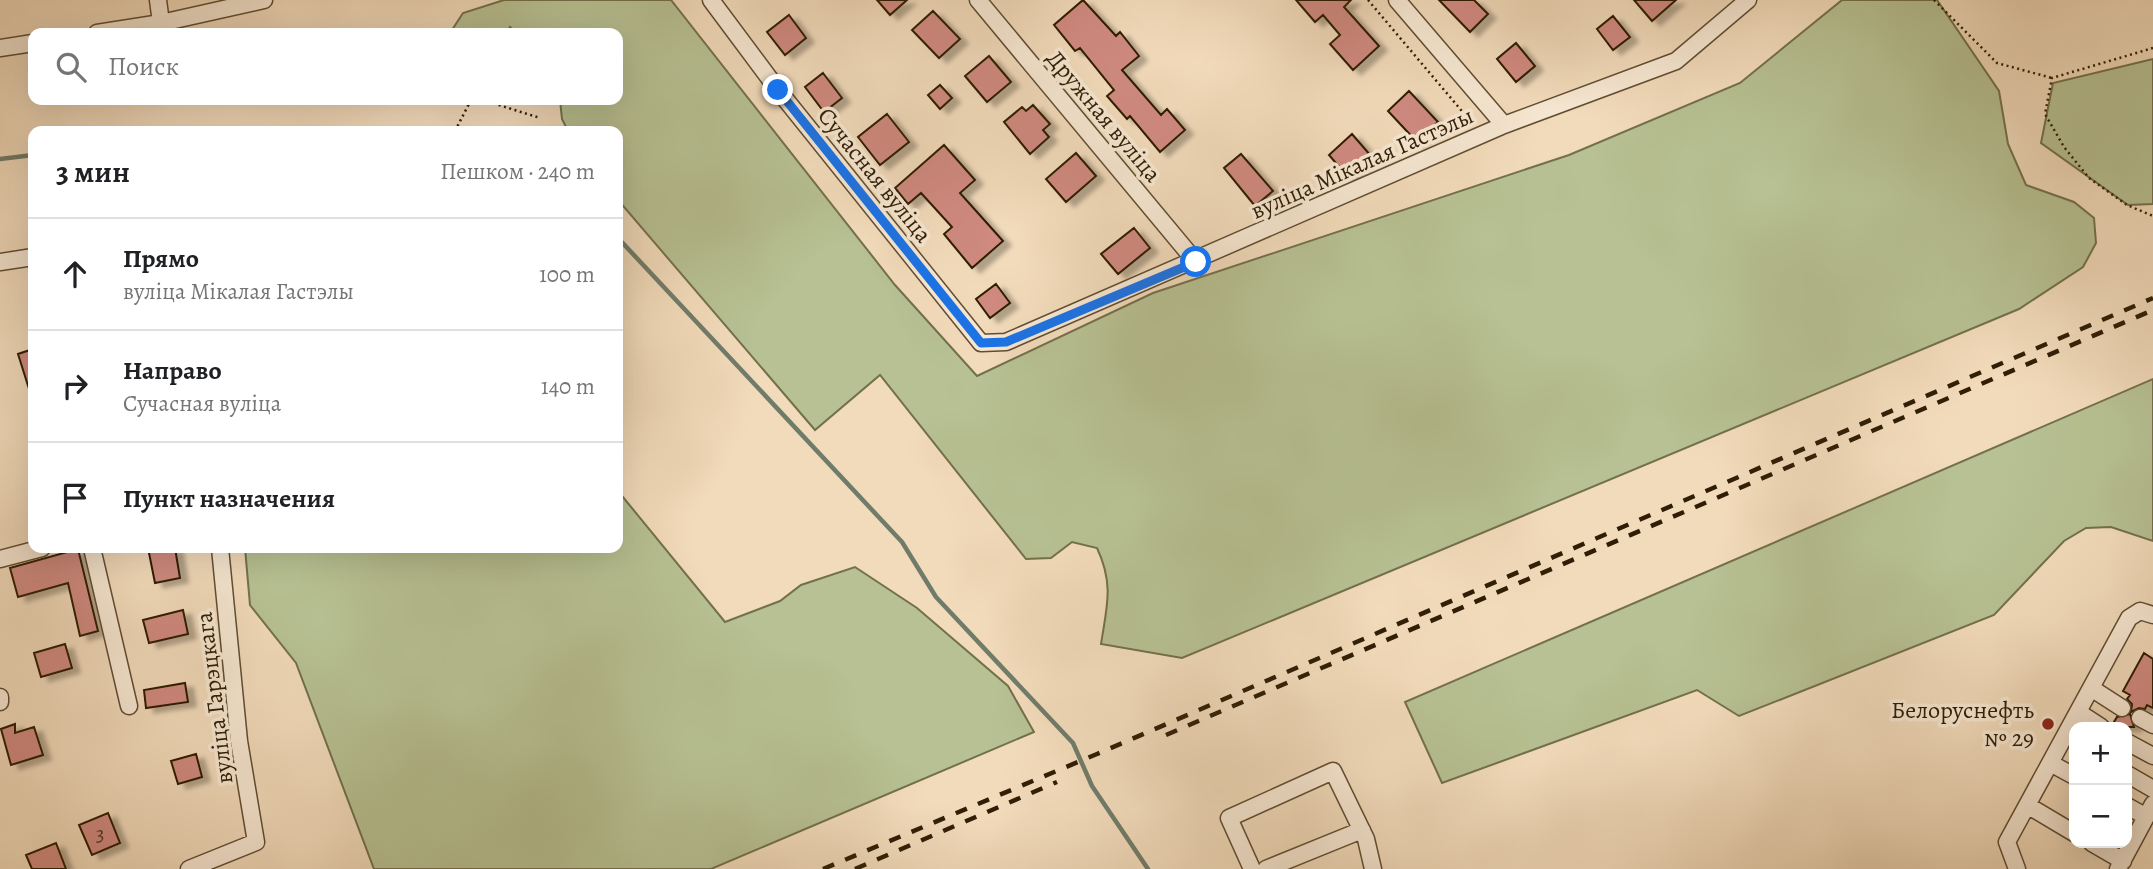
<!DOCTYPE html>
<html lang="ru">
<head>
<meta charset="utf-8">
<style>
  :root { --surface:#fff; --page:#f6f6f6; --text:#202124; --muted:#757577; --line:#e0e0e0 }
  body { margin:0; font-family:Alegreya,serif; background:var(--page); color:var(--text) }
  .controls { position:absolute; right:21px; bottom:21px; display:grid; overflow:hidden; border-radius:14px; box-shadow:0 7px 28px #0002 }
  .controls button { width:63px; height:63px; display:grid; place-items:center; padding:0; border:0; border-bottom:2px solid var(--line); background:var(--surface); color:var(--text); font:35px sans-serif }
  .stop { position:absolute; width:21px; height:21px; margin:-16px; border:5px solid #1a73e8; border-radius:50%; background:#fff }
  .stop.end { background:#1a73e8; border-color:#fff; box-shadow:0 2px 7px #0008 }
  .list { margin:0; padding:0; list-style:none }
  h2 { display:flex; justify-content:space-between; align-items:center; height:91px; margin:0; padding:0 28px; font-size:30px }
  h2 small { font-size:23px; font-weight:400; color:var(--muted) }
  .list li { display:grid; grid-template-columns:46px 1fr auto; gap:21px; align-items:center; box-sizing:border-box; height:112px; padding:0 28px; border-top:2px solid var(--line) }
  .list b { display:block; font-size:26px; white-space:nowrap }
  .list p { margin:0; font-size:23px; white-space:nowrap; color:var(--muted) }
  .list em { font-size:23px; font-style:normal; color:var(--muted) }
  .icon { flex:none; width:38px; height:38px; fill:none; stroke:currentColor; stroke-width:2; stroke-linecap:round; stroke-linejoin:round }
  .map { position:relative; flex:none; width:2153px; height:869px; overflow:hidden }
  .search { position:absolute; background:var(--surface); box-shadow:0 7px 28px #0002; left:28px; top:28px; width:595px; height:77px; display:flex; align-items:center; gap:18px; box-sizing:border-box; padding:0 24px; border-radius:14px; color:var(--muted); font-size:26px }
  .panel { position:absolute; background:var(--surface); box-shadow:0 7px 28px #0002; left:28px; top:126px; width:595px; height:427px; border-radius:14px }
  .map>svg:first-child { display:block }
  .green { fill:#b7c193; stroke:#73704c; stroke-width:2 }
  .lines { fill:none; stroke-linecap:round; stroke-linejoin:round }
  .stream { stroke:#707c6a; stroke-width:4.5 }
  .building { fill:#d08a80; stroke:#2f1e05; stroke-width:2; filter:url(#shadow) }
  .minor-casing { stroke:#604d32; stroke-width:19 }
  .path { stroke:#2f1e05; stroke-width:2.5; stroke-dasharray:2 3.5; stroke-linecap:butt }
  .minor { stroke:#f7e8d3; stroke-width:16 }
  .rail { stroke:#2f1e05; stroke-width:4.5; stroke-dasharray:12 12; stroke-linecap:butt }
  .route { stroke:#1a73e8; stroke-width:9 }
  .poi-dot { fill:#8f2418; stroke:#f7e8d3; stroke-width:2.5 }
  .labels { text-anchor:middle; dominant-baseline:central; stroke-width:7; stroke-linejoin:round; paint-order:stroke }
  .number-label { font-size:21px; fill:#573924 }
  .street-label { font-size:24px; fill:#2f1e05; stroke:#f7e8d3 }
  .poi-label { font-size:24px; fill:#2f1e05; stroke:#f7e8d3; text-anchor:end }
</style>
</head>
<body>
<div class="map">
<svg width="2153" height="869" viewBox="0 0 2153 869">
  <defs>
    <filter id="shadow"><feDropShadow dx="8" dy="4.5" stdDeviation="2" flood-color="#0004"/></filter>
  </defs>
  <rect width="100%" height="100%" fill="#f2dbbb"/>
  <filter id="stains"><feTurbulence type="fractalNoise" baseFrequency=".00286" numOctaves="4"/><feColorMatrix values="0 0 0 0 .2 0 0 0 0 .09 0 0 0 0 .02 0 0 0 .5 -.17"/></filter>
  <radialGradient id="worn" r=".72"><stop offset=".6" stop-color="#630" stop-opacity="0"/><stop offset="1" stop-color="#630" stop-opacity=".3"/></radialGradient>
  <path class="green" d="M504,0H671L895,285L977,376L1153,293L1569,155L1740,83L1842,0H1937L1999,91L2008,144L2026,185L2074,202L2094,218L2096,243L2083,267L2019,309L1182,658L1101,644C1107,606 1114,584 1097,548L1072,542L1051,558L1026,559L880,375L815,430L618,200V131H568L562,119L560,100H618V33H516L510,27L507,33H450L463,13Z
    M2153,59V204L2128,205L2041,143L2053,83Z
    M2153,379V541L2111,527L2086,528L2064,541L1994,615L1739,716L1697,690L1442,783L1405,702Z
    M618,491L725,622L780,601L801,585L855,567L917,608L1008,686L1034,732L711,869H374L296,663L250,605L245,548H618Z"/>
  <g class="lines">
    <path class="stream" d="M468,129L493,131
      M0,159L33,155
      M618,238L902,542L936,597L1073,743L1092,786L1148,869"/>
  </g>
  <path class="building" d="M877,0H907L890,15Z
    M1083,0L1116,36L1120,32L1139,56L1122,70L1161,115L1167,109L1185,130L1160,152L1130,116L1127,119L1107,96L1114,90L1080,48L1075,51L1054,25Z
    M1296,0H1351L1344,7L1379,46L1353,70L1330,44L1340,35L1323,15L1315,22Z
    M1439,0H1474L1488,14L1470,32Z
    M1634,0H1676L1652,21Z
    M933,11L960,39L939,58L912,30Z
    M789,15L806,38L785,55L767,32Z
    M1613,16L1630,37L1613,50L1597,29Z
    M1516,43L1535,66L1516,82L1497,59Z
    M989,56L1011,82L987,102L965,76Z
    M823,73L842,98L824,112L805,87Z
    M940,85L952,98L940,109L928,95Z
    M1409,91L1438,122L1417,142L1388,111Z
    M1033,105L1050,124L1043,130L1049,137L1030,154L1004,122L1022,107L1026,111Z
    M887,114L909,142L880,165L858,137Z
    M1352,134L1371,156L1348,177L1329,155Z
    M944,145L975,180L960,193L1003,241L972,268L944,234L952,227L921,193L908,204L895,188Z
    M1076,153L1096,176L1066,202L1046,179Z
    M1241,154L1273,191L1255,206L1224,168Z
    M1134,228L1150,248L1118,274L1101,254Z
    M996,284L1010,303L990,318L976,299Z
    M33,349V392H30L18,354Z
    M148,548H175L180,578L155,583Z
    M78,549L98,631L80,636L68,583L18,597L10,568Z
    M183,610L188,634L149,643L143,620Z
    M65,644L72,668L41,677L34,653Z
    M2144,653L2153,659V708L2147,705L2145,709L2139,708L2131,712L2132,704L2127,699L2130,695L2123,691Z
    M185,683L188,702L146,708L144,690Z
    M2130,714L2134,727H2111L2117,717Z
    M15,724V733L34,727L43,755L11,765L1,729Z
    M196,754L202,777L178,784L171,761Z
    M108,813L120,843L92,855L79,825Z
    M56,843L66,869H32L26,855Z"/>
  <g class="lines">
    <g class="minor-casing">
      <path id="minor" d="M158,0L161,23
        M711,0L778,90L981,343L1006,342L1504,125L1676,61L1748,0
        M978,0L1196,262
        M1397,0L1504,125
        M97,33L161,23L264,0
        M0,48L33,43
        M0,262L33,257
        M92,548L129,706
        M0,559L42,548
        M2091,688L2122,708
        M0,697V702
        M2078,712L2101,727
        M2140,718L2153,725
        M2127,742L2153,756
        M2050,763L2074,776
        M2127,774L2153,789
        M2027,805L2074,833
        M2127,806L2145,816
        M2092,843L2123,861
        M189,869L256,842L239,741L220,548
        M1252,869L1229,818L1333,771L1366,839L1373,869
        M1266,869L1362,830
        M2017,869L2007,842L2129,618L2140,611L2153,615
        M2118,869L2153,804"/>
    </g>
    <path class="path" d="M1368,0L1472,123
      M1934,0L1997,63L2052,78
      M2153,48L2052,78L2045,114L2064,147L2089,178L2127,205L2153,216
      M483,100L540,118
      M455,131L471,100"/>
    <use href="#minor" class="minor"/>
    <path class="rail" d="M1166,735L2153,310
      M823,869L1097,754L2153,298
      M855,869L1057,782"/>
  </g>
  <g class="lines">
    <path class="route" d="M778,90L981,343L1006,342L1196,262"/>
  </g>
  <circle class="poi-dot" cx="2048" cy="724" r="7"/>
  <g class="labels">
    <g class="number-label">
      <text x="100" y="834">3</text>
    </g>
    <g class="street-label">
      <text transform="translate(1104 116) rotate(50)">Дружная вуліца</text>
      <text transform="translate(1362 163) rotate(-24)">вуліца Мікалая Гастэлы</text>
      <text transform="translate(875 175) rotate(51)">Сучасная вуліца</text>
      <text transform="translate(214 698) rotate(-97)">вуліца Гарэцкага</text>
    </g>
    <g class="poi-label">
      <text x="2034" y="710">Белоруснефть<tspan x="2034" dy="28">№ 29</tspan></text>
    </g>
  </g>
  <rect width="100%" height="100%" filter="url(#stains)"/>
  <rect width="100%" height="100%" fill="url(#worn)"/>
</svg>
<div class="controls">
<button>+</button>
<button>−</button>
</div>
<div class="stop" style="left:1196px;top:262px"></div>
<div class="stop end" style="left:778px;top:90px"></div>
<div class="search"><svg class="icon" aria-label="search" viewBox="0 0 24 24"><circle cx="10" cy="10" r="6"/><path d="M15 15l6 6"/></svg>Поиск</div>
<section class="panel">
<h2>3 мин<small>Пешком · 240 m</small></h2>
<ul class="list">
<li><svg class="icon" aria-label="ahead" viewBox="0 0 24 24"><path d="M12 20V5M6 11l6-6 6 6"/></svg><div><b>Прямо</b><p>вуліца Мікалая Гастэлы</p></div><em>100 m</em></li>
<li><svg class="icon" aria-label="right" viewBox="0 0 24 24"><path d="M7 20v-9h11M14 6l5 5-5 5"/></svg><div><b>Направо</b><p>Сучасная вуліца</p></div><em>140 m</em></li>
<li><svg class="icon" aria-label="arrive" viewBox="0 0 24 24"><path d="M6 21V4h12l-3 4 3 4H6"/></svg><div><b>Пункт назначения</b></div></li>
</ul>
</section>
</div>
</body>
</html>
